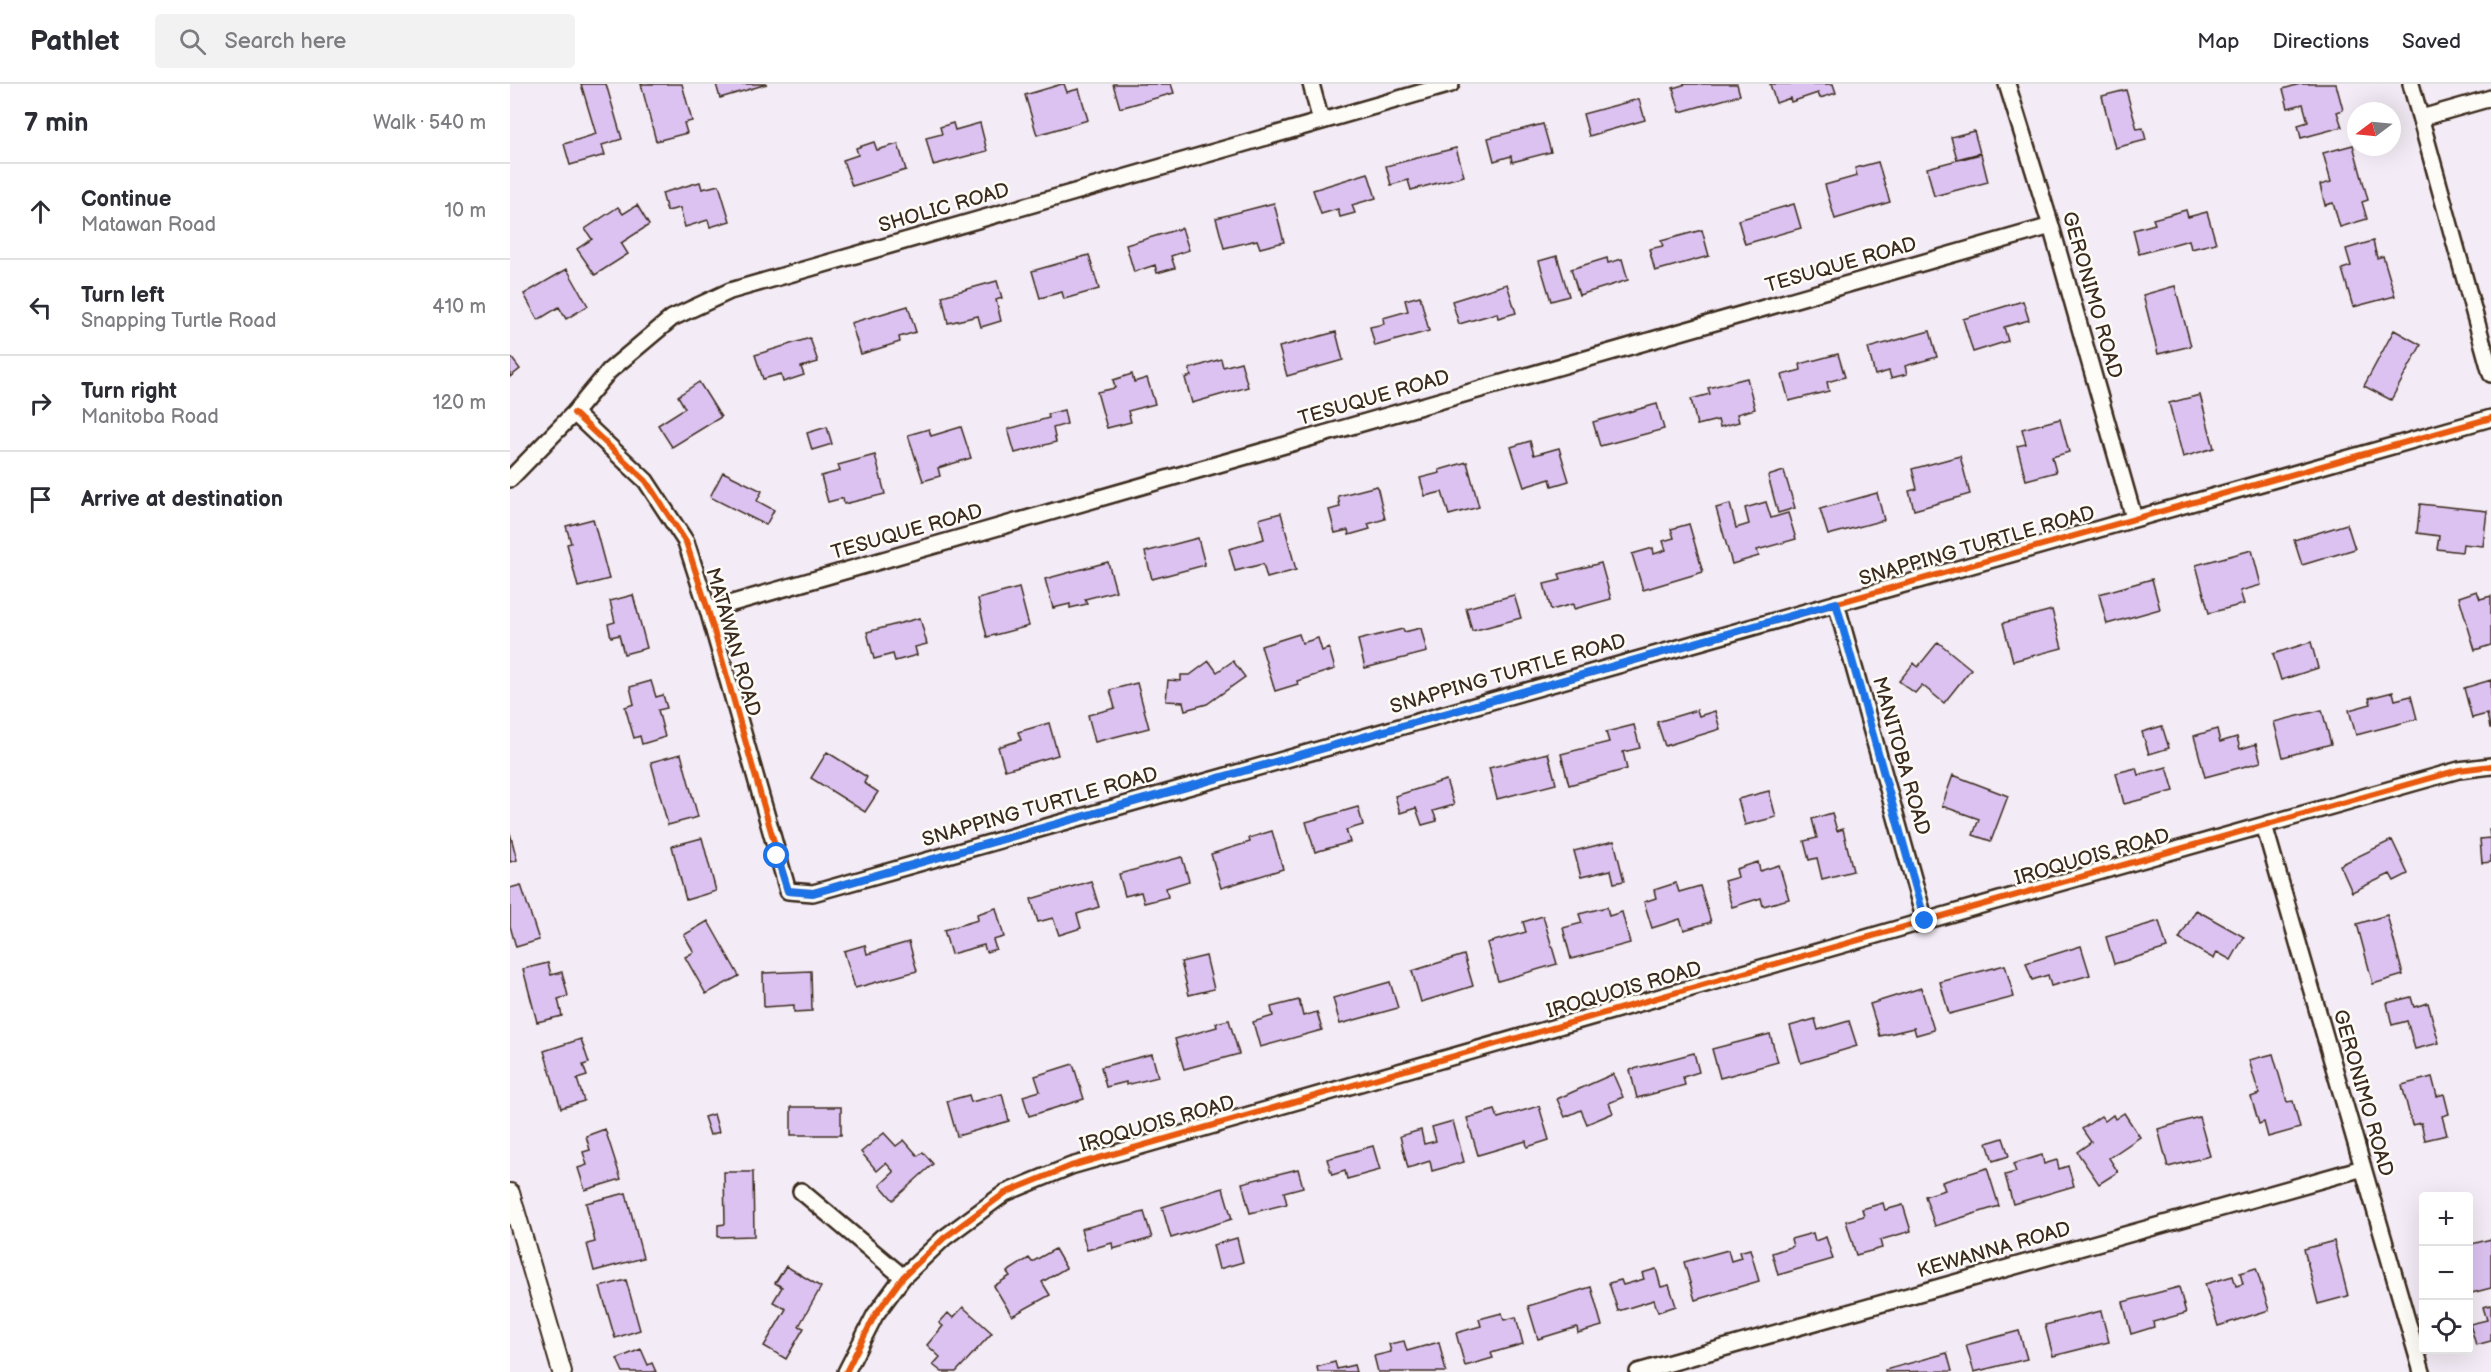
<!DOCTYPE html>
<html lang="en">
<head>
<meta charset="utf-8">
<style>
  :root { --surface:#fff; --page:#f2f2f3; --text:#2b2b33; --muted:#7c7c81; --line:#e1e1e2 }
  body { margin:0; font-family:"Balsamiq Sans",sans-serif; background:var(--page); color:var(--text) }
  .controls { position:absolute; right:18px; bottom:18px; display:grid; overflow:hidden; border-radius:6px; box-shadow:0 6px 24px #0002 }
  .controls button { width:54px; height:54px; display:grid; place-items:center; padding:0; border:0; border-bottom:2px solid var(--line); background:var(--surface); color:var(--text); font:30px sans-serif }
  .compass { position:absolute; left:1837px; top:18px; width:54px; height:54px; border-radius:50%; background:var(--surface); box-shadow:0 6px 24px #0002; rotate:254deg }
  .stop { position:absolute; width:18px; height:18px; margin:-14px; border:4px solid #1a73e8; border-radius:50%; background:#fff }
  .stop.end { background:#1a73e8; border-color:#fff; box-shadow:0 2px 6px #0008 }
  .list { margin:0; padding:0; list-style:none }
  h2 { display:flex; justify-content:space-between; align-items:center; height:78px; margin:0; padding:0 24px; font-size:26px }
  h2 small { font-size:20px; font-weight:400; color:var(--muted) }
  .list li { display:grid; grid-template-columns:39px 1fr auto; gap:18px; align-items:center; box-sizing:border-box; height:96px; padding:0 24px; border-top:2px solid var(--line) }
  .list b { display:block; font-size:22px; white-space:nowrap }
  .list p { margin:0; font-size:20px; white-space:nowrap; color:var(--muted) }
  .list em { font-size:20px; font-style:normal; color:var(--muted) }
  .icon { flex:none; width:33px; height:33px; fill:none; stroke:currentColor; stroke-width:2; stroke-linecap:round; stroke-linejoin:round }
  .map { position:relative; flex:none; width:1981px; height:1288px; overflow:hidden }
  header { display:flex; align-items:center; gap:36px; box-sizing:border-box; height:84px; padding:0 30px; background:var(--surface); border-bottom:2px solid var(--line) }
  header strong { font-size:28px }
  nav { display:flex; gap:33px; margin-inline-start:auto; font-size:21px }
  .search { width:420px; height:54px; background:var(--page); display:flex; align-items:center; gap:15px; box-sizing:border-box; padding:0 21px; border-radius:6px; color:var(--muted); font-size:22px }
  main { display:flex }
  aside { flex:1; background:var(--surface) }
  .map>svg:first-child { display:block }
  .building { fill:#dcc2f1; stroke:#3b2a1e; stroke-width:1.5 }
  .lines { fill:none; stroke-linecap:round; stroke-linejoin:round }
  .minor-casing { stroke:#3b2a1e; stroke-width:20 }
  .tertiary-casing { stroke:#3b2a1e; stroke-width:22 }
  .minor { stroke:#fdfcf7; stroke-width:15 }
  .tertiary { stroke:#fdfcf7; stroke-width:18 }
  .cycleway-casing { stroke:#fdfcf7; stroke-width:10 }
  .cycleway { stroke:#e8590c; stroke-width:6 }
  .route { stroke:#1a73e8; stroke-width:8 }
  .labels { text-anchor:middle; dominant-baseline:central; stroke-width:5; stroke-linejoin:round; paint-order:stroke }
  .street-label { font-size:20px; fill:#3b2a1e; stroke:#fdfcf7 }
</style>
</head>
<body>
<header>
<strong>Pathlet</strong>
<div class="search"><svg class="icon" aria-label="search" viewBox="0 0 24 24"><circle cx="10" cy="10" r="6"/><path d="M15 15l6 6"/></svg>Search here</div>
<nav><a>Map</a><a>Directions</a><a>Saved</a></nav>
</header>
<main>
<aside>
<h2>7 min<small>Walk · 540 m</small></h2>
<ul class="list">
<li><svg class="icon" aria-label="ahead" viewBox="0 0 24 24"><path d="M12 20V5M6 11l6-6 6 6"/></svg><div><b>Continue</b><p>Matawan Road</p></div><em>10 m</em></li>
<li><svg class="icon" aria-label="left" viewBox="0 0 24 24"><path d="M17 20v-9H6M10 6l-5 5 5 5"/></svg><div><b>Turn left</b><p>Snapping Turtle Road</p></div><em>410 m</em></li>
<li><svg class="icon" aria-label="right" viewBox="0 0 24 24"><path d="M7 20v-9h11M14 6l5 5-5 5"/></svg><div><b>Turn right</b><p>Manitoba Road</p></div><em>120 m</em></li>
<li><svg class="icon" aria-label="arrive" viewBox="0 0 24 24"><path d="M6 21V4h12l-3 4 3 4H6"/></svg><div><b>Arrive at destination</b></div></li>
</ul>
</aside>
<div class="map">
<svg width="1981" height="1288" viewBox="0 0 1981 1288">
  <rect width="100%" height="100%" fill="#f3ebf5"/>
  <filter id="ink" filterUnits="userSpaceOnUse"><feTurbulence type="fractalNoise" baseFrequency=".0167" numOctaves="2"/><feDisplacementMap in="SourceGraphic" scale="12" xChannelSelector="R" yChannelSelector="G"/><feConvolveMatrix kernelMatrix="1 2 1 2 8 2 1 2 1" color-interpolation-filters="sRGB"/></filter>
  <g filter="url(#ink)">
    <path class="building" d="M71,0H96L112,55L92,61L95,71L60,81L54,60L86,50Z
      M131,0H172L182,37L174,39L177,49L146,57Z
      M206,0H257L210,14Z
      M552,0H554L557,8L569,5L578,36L527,51L515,11Z
      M603,0H661L664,9L610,24Z
      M1176,0H1227L1230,11L1170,28L1163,4Z
      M1260,0H1323L1326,9L1310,14L1308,9L1281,18L1280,14L1266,19Z
      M1790,0H1826L1833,26L1827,28L1832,43L1791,54L1788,41L1798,38L1793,20L1778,24L1773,5Z
      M1616,6L1627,45L1633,44L1636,56L1605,64L1592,12Z
      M1129,15L1135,36L1079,52L1073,30Z
      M443,39L445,46L470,39L477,67L423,81L416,54L432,50L430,43Z
      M1033,40L1041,68L1002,78L1001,72L984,77L978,54Z
      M1464,47L1470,69L1447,75L1441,53Z
      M364,58L367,66L388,60L396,86L342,102L333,76L348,71L346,64Z
      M1843,61L1858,116L1852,118L1857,135L1830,143L1823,119L1815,121L1810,101L1821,98L1813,69Z
      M946,64L954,92L901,106L898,96L881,101L876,82Z
      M1471,70L1478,98L1424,112L1417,84Z
      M1368,78L1380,118L1325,135L1315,101L1347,92L1345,84Z
      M858,89L866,114L842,121L845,129L830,133L828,125L811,130L803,106Z
      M190,98L192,105L209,101L220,137L200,143L198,136L175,143L170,124L157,127L152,109Z
      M764,119L774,158L750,164L747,156L714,164L706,134Z
      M1284,120L1291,144L1235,160L1228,136Z
      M127,121L139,141L111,159L118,170L85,191L67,165L82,155L75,145L108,123L113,130Z
      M1676,126L1678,133L1697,128L1706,159L1681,165L1679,156L1629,170L1623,146L1645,140L1643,135Z
      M672,144L679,166L661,172L665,184L647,189L645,181L624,188L616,161Z
      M1192,146L1199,172L1145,187L1139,165L1153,162L1151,157Z
      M1863,157L1867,174L1873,172L1885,212L1843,223L1832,185L1841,182L1836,165Z
      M579,171L589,205L554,215L552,208L530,214L522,187Z
      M1047,172L1059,212L1041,217L1029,177Z
      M1097,174L1098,179L1112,175L1118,196L1069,211L1061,185Z
      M57,185L78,222L56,235L49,223L28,236L14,210Z
      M487,197L492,214L486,216L491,237L471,243L468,232L438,239L432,212Z
      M997,200L1006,229L988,234L987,229L949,240L942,217Z
      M1665,202L1681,262L1648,270L1633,211Z
      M910,212L919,247L865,262L860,243L874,240L873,234L898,227L895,216Z
      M1513,217L1519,236L1494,243L1498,257L1463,268L1453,235Z
      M398,222L406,248L389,253L390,258L351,270L341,239Z
      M1884,246L1911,261L1881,316L1854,302Z
      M1420,247L1427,273L1395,282L1397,290L1381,294L1379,287L1365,291L1358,264Z
      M826,248L833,276L777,292L769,263Z
      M300,254L308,278L291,283L294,291L273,298L271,290L253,295L245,271Z
      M1328,270L1335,293L1317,298L1319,307L1279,317L1272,291L1291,286L1290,280Z
      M0,272L10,285L0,293Z
      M711,275L713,283L731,278L738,303L682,319L675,294L681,292L679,285Z
      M622,290L624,298L637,294L645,320L618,327L621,338L597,344L587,308L605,304L603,296Z
      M1237,294L1245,325L1227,330L1229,338L1210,343L1208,336L1187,341L1181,315L1200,310L1198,304Z
      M189,298L211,333L162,363L148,341L175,324L168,312Z
      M1690,311L1704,364L1673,373L1659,319Z
      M1147,320L1154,345L1090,362L1083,338Z
      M554,326L557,340L543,344L546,358L505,369L498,345L539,334L538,330Z
      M1550,335L1559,368L1542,373L1546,388L1516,396L1507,362L1516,360L1512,345Z
      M317,343L322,360L302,366L297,349Z
      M451,343L461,374L428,384L430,392L413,397L398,351L419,345L421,352Z
      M1020,357L1024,371L1049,364L1059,397L1042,402L1040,395L1014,403L1001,363Z
      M365,371L375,410L334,420L333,414L318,418L311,392L330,387L328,381Z
      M1450,372L1460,410L1404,426L1399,407L1407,405L1402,385Z
      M957,378L969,423L939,431L932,408L915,412L910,394L930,389L929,386Z
      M1274,387L1285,424L1268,429L1258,392Z
      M213,388L252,407L247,417L264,426L256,441L200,413Z
      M867,402L875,435L858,440L860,445L839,451L838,446L825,449L819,426L830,423L828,412Z
      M1367,409L1374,436L1318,451L1310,425Z
      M1256,418L1261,434L1278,429L1286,455L1247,466L1249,472L1222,480L1206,424L1220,420L1226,444L1239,440L1235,424Z
      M1910,420L1977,427L1973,462L1953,460L1952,468L1927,465L1929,452L1907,449Z
      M771,429L786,486L757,494L753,480L725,487L719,465L754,455L749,435Z
      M83,435L99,495L68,503L57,460L61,459L56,442Z
      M1179,440L1193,488L1133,506L1122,470L1143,464L1144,470L1156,466L1153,457L1164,454L1161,445Z
      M1837,440L1845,465L1792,481L1784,456Z
      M688,454L695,481L642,495L635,468Z
      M1742,466L1751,501L1730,507L1734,520L1699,529L1686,481Z
      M598,478L606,507L575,515L577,520L560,524V520L543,524L535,495Z
      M1091,479L1101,515L1064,525L1063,520L1041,526L1034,500L1051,496L1049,490Z
      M1642,495L1650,525L1597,540L1589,510Z
      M509,504L519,542L477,553L468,515Z
      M1967,507L1970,515L1981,512V561L1965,566L1949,513Z
      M123,511L137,564L114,570L109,551L101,553L98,540L105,538L100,517Z
      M1004,511L1011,534L962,547L956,524Z
      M1542,526L1552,564L1503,577L1493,539Z
      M410,534L417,560L405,563L407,571L385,577L383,570L364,575L357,548Z
      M911,544L917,568L855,584L848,556L893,545L894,548Z
      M789,550L792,559L808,554L812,567L819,564L825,585L787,597L788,600L765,607L751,562Z
      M1428,558L1461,585L1434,619L1412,601L1405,609L1389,597L1404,579L1408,583Z
      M1801,558L1808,584L1771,596L1763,570Z
      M699,577L707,588L723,577L735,593L697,620L675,626L673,618L656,617L658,596L671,597V591H680Z
      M1981,596V644H1980L1977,630L1962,634L1954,604Z
      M141,597L146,613L153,611L157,624L148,626L155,653L132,660L130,652L124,654L115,623L124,620L120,603Z
      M627,599L639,644L585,658L578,631L605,624L600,606Z
      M1883,608L1885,616L1901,612L1907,635L1846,651L1839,626L1861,620L1859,614Z
      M1187,626L1189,632L1205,627L1210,645L1155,662L1147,638Z
      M1812,626L1821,660L1773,673L1764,638Z
      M539,639L548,671L495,686L488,663L511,656L508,648Z
      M1124,641L1130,664L1113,668L1117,685L1059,701L1051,670L1099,658L1096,648Z
      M1652,642L1659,664L1639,670L1632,648Z
      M1707,645L1710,658L1727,653L1730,665L1746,660L1751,678L1695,693L1684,652Z
      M317,668L357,693L354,699L368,708L355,728L301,694Z
      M1038,669L1046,700L987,715L979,684Z
      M171,670L188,733L158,741L141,678Z
      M1657,683L1664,707L1614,720L1606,689L1626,684L1628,691Z
      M1443,691L1498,712L1481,757L1463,751L1469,735L1432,722Z
      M936,696L944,721L923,727L927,737L912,741L906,724L890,729L885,712Z
      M1259,707L1266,733L1235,741L1228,715Z
      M848,723L853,741L836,746L840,758L805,768L796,738Z
      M1322,729L1327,747L1333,745L1343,787L1312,795L1307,774L1299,776L1294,757L1307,754L1302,735Z
      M1979,745H1981V778L1972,779L1970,755L1980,754Z
      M762,747L773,785L711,804L701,770L740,758L739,754Z
      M0,749L7,776L0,778Z
      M192,754L206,807L176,816L162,762Z
      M1882,756L1898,790L1884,797L1880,790L1842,808L1830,781Z
      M1104,757L1114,797L1104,799L1101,786L1071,793L1064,767Z
      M672,773L679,797L656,804L658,813L634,819L631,808L615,812L609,790Z
      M1248,778L1250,787L1269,781L1279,815L1253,822L1251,814L1222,823L1214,797L1228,793L1226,785Z
      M581,797L589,823L567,830L571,844L549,851L543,834L528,838L521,815Z
      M1166,799L1169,808L1190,802L1201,838L1174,846L1170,835L1142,844L1134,818L1146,814L1144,806Z
      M11,801L29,856L6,863L0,842V804Z
      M1097,823L1099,832L1112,828L1120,859L1061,875L1053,844L1072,839L1069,830Z
      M486,824L494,853L483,856L486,865L476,868L474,861L441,870L434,846L468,836L467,830Z
      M1686,826L1734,853L1721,876L1707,868L1704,875L1669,855Z
      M1877,831L1893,891L1863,900L1847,840Z
      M1033,832L1047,880L988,897L977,859L1016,848L1013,838Z
      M198,837L229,892L196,910L175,873L184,868L174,851Z
      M1649,837L1657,864L1604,880L1596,853Z
      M399,858L407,887L345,904L334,867L355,861L357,870Z
      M1571,862L1580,891L1541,902L1538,891L1522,896L1516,879Z
      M954,871L963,902L911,918L902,887Z
      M696,872L704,905L679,911L671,878Z
      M38,879L41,891L52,888L58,912L48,915L52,932L27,938L13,885Z
      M1495,881L1504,913L1439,930L1430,898Z
      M301,887L302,927L284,928V921L254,923L253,889Z
      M880,898L888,924L830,940L823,914Z
      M1411,904L1424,946L1406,951L1404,944L1370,952L1360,920Z
      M1901,913L1904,923L1918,919L1929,959L1905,965L1897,937L1882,941L1877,919Z
      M789,916L793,932L807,928L812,946L750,963L743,938L763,932L761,923Z
      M1305,935L1308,946L1339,937L1347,962L1291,979L1280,942Z
      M719,936L729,970L674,985L665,955L707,943L706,939Z
      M1260,950L1268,978L1210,994L1202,965Z
      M71,955L79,979L73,981L77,992L67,995L74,1017L51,1024L34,967Z
      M1184,969L1189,988L1173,993L1175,1001L1127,1014L1120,986Z
      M642,970L648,993L616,1001V998L596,1003L591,983Z
      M1763,970L1777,1018L1783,1017L1790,1044L1758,1053L1754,1038L1749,1040L1741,1013L1749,1010L1739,976Z
      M563,980L574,1015L519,1032L513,1012L530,1007L525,992Z
      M1103,990L1113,1013L1099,1019L1103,1029L1077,1040L1071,1026L1055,1033L1047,1015Z
      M1922,993L1927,1012L1934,1010L1939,1030L1932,1032L1937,1051L1915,1056L1911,1039L1902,1041L1892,1001Z
      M492,1010L499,1037L447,1052L437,1017L459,1011L461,1018Z
      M1029,1022L1039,1056L1017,1063L1016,1057L968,1071L957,1034L985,1026L988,1034Z
      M281,1023H331V1051H281Z
      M1614,1029L1630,1053L1599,1074L1608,1088L1589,1100L1567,1068L1581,1058L1572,1045L1591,1032L1595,1037L1603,1031L1605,1035Z
      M204,1030L209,1048L200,1051L194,1033Z
      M1689,1033L1700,1072L1658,1083L1648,1045Z
      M943,1037L954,1078L922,1087L920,1077L898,1084L890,1052L911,1046L914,1060L926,1057L922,1043Z
      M95,1045L111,1095L75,1106L68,1084L77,1081L73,1068L80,1066L76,1052Z
      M374,1049L386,1062L394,1056L408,1072L413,1068L423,1080L383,1116L370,1101L384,1088L376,1079L367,1087L351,1068Z
      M1493,1054L1499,1072L1483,1077L1477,1059Z
      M863,1062L870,1086L837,1095L835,1087L822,1091L817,1075Z
      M1532,1071L1534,1080L1547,1076L1549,1085L1558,1082L1564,1102L1503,1120L1495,1091L1506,1088L1503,1080Z
      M1477,1084L1489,1122L1425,1142L1415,1112L1435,1106L1432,1098Z
      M788,1085L793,1103L774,1108L777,1120L740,1129L732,1099Z
      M214,1088H243L244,1152L208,1153V1141L215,1140Z
      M713,1104L722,1135L661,1154L652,1123Z
      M116,1109L133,1174L84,1187L77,1160L85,1158L76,1119Z
      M1373,1119L1375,1126L1393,1121L1401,1147L1370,1156L1372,1164L1346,1171L1336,1137L1354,1132L1352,1125Z
      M634,1128L642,1154L603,1165L602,1159L577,1166L571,1145Z
      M1303,1149L1305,1157L1316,1153L1323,1175L1268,1191L1262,1169L1283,1162L1281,1155Z
      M727,1154L733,1178L709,1185L703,1161Z
      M1981,1155V1204L1958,1210V1161Z
      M1824,1157L1838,1212L1808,1220L1794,1165Z
      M545,1165L556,1184L532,1198L540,1211L502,1232L484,1202L500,1192L497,1188L519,1174L522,1178Z
      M1240,1165L1249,1197L1185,1216L1174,1178L1218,1166L1221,1177L1231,1174L1229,1168Z
      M276,1182L311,1203L289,1242L294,1244L276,1275L254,1262L276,1225L263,1218L272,1203L265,1199Z
      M1746,1184L1759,1226L1708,1242L1695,1200L1723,1192L1726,1202L1733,1200L1730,1189Z
      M1146,1185L1151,1203L1159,1201L1166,1222L1148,1228L1144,1216L1108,1227L1099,1199L1111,1196L1113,1201L1134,1195L1132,1189Z
      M116,1196L130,1246L105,1254L90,1203Z
      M1081,1203L1092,1242L1068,1249L1067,1243L1028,1255L1018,1222Z
      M1669,1203L1676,1229L1643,1238L1644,1243L1621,1250L1613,1218Z
      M1981,1221V1257L1966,1261L1960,1240L1977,1236L1973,1223Z
      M453,1223L482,1249L446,1288H432L423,1281L430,1273L417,1261L433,1242L429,1239L438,1229L443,1234Z
      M1591,1227L1599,1258L1543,1272L1535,1241Z
      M992,1229L994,1236L1006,1233L1013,1260L981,1269L983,1274L955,1282L946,1249L971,1242L969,1235Z
      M1509,1247L1517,1275L1464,1288L1456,1261Z
      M894,1257L897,1267L929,1258L936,1288H868L864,1272L881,1268L879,1260Z
      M131,1265L138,1281L142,1279L146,1288H113L107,1275Z
      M1437,1269L1442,1287L1375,1288V1286Z
      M825,1278L827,1285L844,1281L846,1288H808L807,1283Z"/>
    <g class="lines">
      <g class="minor-casing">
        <path id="minor" d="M801,0L811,37
          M1497,0L1541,142L1624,434
          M1901,0L1981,290
          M1911,34L1981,14
          M64,329L136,397L176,458L198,526L278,807L303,809L1981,334
          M0,395L64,329L99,287L162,234L220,207L941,0
          M1326,519L1415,837
          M198,526L1541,142
          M1754,741L1912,1288
          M291,1107L393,1193
          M336,1288L365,1231L393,1193L434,1154L495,1109L561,1082L1415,837L1949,686L1981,682
          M1128,1288L1853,1084"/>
      </g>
      <g class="tertiary-casing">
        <path id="tertiary" d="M0,1109L52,1288"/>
      </g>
      <use href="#minor" class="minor"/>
      <use href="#tertiary" class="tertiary"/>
      <g class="cycleway-casing">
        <path id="cycleway" d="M64,329L136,397L176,458L198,526L278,807L303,809L1981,334
          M336,1288L365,1231L393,1193L434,1154L495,1109L561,1082L1415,837L1949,686L1981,682"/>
      </g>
      <use href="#cycleway" class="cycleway"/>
    </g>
  </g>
  <g class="lines" filter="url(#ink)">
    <path class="route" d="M267,772L278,807L303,809L1326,519L1415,837"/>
  </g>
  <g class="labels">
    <g class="street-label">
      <text transform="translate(434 124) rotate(-16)">SHOLIC ROAD</text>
      <text transform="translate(1331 181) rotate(-16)">TESUQUE ROAD</text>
      <text transform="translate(1582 211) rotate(74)">GERONIMO ROAD</text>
      <text transform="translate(864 314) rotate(-16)">TESUQUE ROAD</text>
      <text transform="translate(397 448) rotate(-16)">TESUQUE ROAD</text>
      <text transform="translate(1467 462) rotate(-16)">SNAPPING TURTLE ROAD</text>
      <text transform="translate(223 558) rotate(74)">MATAWAN ROAD</text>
      <text transform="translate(998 590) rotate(-16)">SNAPPING TURTLE ROAD</text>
      <text transform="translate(1391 672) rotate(74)">MANITOBA ROAD</text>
      <text transform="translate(530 723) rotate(-16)">SNAPPING TURTLE ROAD</text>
      <text transform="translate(1582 773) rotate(-16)">IROQUOIS ROAD</text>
      <text transform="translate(1114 906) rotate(-16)">IROQUOIS ROAD</text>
      <text transform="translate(1853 1009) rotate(74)">GERONIMO ROAD</text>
      <text transform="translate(647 1040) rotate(-16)">IROQUOIS ROAD</text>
      <text transform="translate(1484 1166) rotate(-16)">KEWANNA ROAD</text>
    </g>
  </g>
</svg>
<div class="controls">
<button>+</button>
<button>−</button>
<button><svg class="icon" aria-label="locate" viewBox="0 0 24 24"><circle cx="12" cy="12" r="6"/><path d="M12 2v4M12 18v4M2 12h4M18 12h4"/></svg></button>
</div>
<svg class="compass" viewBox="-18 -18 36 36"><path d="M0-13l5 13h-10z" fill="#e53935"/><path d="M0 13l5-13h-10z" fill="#7c7c81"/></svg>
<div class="stop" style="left:267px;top:772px"></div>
<div class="stop end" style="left:1415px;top:837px"></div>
</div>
</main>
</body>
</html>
